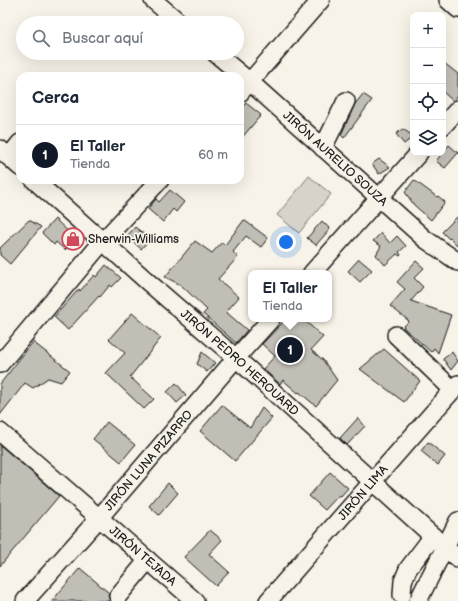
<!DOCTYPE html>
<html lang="es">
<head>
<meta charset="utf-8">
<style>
  :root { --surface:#fff; --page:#f2f2f3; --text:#1f2937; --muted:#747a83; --line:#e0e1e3; --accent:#111827 }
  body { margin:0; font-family:"Balsamiq Sans",sans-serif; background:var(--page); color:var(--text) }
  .controls { position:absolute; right:12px; top:12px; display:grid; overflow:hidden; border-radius:8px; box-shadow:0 4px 16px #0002 }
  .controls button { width:36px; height:36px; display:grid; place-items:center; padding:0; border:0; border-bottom:1px solid var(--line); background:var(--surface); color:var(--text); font:20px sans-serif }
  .you { position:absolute; left:286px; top:242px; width:14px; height:14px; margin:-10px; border:3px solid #fff; border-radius:50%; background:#1a73e8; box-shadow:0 0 0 6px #1a73e833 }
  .badge { display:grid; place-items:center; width:26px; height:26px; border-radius:50%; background:var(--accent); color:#fff; font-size:13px; font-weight:700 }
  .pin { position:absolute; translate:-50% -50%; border:2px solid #fff; box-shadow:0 1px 4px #0006 }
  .popup { position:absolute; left:248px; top:270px; width:84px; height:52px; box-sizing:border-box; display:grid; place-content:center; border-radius:8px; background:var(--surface); filter:drop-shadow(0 1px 3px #0005); font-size:13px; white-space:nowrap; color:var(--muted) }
  .popup b { font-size:15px; color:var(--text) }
  .popup::after { content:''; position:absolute; left:50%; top:100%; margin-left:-8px; border:8px solid transparent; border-top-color:var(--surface) }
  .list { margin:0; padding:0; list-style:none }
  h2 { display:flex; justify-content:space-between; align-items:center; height:52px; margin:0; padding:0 16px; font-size:17px }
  h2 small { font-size:13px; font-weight:400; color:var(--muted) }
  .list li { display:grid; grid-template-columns:26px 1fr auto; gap:12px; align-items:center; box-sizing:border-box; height:60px; padding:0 16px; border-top:1px solid var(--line) }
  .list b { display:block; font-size:15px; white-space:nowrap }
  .list p { margin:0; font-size:13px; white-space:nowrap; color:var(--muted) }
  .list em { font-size:13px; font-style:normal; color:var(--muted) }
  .icon { flex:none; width:22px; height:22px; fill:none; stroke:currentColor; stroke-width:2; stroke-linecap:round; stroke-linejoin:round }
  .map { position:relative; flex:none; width:458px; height:601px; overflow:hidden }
  .search { position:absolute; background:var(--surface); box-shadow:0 4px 16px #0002; left:16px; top:16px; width:228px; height:44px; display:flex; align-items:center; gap:10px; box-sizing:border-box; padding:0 14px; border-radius:22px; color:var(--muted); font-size:15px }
  .panel { position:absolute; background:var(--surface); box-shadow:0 4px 16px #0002; left:16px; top:72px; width:228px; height:112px; border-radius:12px }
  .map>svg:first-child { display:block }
  .green { fill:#d7d3cb; stroke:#7a7874 }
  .building { fill:#c0beb5; stroke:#1c1c1c }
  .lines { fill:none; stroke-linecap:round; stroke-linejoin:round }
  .minor-casing { stroke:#1c1c1c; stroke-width:20 }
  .minor { stroke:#f7f3e8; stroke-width:17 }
  .labels { text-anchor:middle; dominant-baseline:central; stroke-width:3.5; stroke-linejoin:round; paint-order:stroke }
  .street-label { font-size:12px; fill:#1c1c1c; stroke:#f7f3e8 }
  .poi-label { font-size:12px; fill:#1c1c1c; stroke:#f7f3e8; text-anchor:start }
</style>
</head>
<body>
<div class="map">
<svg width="458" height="601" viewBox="0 0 458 601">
  <rect width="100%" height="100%" fill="#f7f3e8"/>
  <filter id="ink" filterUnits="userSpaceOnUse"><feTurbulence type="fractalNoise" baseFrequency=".025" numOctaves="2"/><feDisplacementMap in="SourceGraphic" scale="8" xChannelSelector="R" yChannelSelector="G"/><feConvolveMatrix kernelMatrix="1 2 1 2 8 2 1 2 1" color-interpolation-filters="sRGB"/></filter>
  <g filter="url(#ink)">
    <path class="green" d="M309,176L331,194L299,233L277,215Z"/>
    <path class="building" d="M443,62L458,74V95L453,101L443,92Z
      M363,94L372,100L344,138L341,135L355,104Z
      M246,103L261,115L240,140V110Z
      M403,129L413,136V137L404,144L396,134Z
      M449,145L458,153L445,168L436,161Z
      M379,159L390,167L379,174L372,164Z
      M414,180L437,197L438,196L445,202L431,220L414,205L405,192Z
      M170,190L184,202L176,212L173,209L163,222L148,209L156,199L159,202Z
      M458,216V246L450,238L449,239L442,232Z
      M55,219L76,239L65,250L56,242L54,245L42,233Z
      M29,220L41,227L10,264L0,255V248Z
      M244,220L268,238L261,247L246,236L233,252L238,257L218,279L239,297L226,312L247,330L236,343L203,314L207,310L181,285L165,277L195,241L212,253L222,242L225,245Z
      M322,221L330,229L316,245L307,238Z
      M135,227L150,239L141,249L127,236Z
      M381,233L390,243L397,236L406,246L399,252L401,255L400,256L397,254L385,265L376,255L381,246L373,241Z
      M359,259L372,270L360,282L348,271Z
      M416,261L424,268L414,278L423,287L411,301L451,315L438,353L434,348L431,352L403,327L409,321L390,306L405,289L397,282Z
      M106,265L121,278L112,287L110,285L100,297L99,296L68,330L54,317L79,289L80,291L94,275L96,277Z
      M132,313L161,338L130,377L154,399L144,409L106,373L125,353L109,339Z
      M286,319H303L323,337L311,350L323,360L337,380L316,406L299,392L298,393L283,380L280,384L263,369L275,356L262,344Z
      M33,342L70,371L61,382L48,378L33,388L25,383L0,415V384Z
      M384,349L420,381L404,402L360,369Z
      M202,352L215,363L207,372L197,364Z
      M452,352L458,361L451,370L443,359Z
      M176,383L186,395L177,403L167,392Z
      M222,405L250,428L262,408L272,418L235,461L200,431Z
      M358,418L365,426L347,445L340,438Z
      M107,422L135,445L121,462L93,439Z
      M428,442L445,456L438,465L421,451Z
      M0,445L59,496L0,566Z
      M330,472L348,488L341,496L339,495L325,510L309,496Z
      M168,483L178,493L159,515L149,506Z
      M210,530L222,540L209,554L229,572L216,586L184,557Z
      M80,568L109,593L108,595L110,601H52Z"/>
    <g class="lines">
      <g class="minor-casing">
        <g id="minor">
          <path d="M153,0L180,23"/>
          <path d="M448,0L458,9"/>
          <path id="s1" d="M215,53L250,82L425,239L458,262"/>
          <path d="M240,93L321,0"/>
          <path d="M443,126L458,109"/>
          <path d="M323,148L346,101"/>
          <path d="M0,149L20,167"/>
          <path d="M9,157L20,143"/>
          <path id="s2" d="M34,180L148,282L236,358L458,559"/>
          <path d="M312,273L419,153"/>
          <path d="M396,335L453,390"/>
          <path d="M0,364L103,241L160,180"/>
          <path id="s3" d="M0,432L195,601"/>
          <path d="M402,595L403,581L408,569L433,536"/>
          <path d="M118,596L148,560"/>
          <path id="s4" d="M25,601L99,518L236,358L271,319"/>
          <path id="s5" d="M268,601L372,482L458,384"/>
          <path d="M418,601L458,521"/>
        </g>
      </g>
      <use href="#minor" class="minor"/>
    </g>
  </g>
  <defs>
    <g id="shop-ring" transform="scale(1.15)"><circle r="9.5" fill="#f7f3e8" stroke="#d1495b" stroke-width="1.5"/><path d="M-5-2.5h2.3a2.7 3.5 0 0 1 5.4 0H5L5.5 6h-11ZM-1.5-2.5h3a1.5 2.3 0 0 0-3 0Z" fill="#d1495b"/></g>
  </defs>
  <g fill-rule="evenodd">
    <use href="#shop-ring" x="73" y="239"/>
  </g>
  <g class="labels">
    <g class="street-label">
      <text stroke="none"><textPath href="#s1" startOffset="160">JIRÓN AURELIO SOUZA</textPath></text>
      <text stroke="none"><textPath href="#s2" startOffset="275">JIRÓN PEDRO HEROUARD</textPath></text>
      <text stroke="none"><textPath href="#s4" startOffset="187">JIRÓN LUNA PIZARRO</textPath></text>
      <text stroke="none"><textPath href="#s5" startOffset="144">JIRÓN LIMA</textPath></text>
      <text stroke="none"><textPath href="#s3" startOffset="189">JIRÓN TEJADA</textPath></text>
    </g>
    <g class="poi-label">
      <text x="88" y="239">Sherwin-Williams</text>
    </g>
  </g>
</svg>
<div class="controls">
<button>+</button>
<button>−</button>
<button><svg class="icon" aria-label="locate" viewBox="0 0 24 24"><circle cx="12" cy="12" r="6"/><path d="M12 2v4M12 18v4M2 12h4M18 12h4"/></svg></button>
<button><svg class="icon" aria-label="layers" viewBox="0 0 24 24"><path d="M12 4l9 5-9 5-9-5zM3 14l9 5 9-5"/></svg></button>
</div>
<div class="you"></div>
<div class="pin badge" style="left:290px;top:350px">1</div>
<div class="popup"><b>El Taller</b>Tienda</div>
<div class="search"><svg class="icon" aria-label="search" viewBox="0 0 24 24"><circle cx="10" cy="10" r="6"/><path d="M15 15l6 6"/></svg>Buscar aquí</div>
<section class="panel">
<h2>Cerca<small></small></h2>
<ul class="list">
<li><span class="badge">1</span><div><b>El Taller</b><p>Tienda</p></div><em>60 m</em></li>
</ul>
</section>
</div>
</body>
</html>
